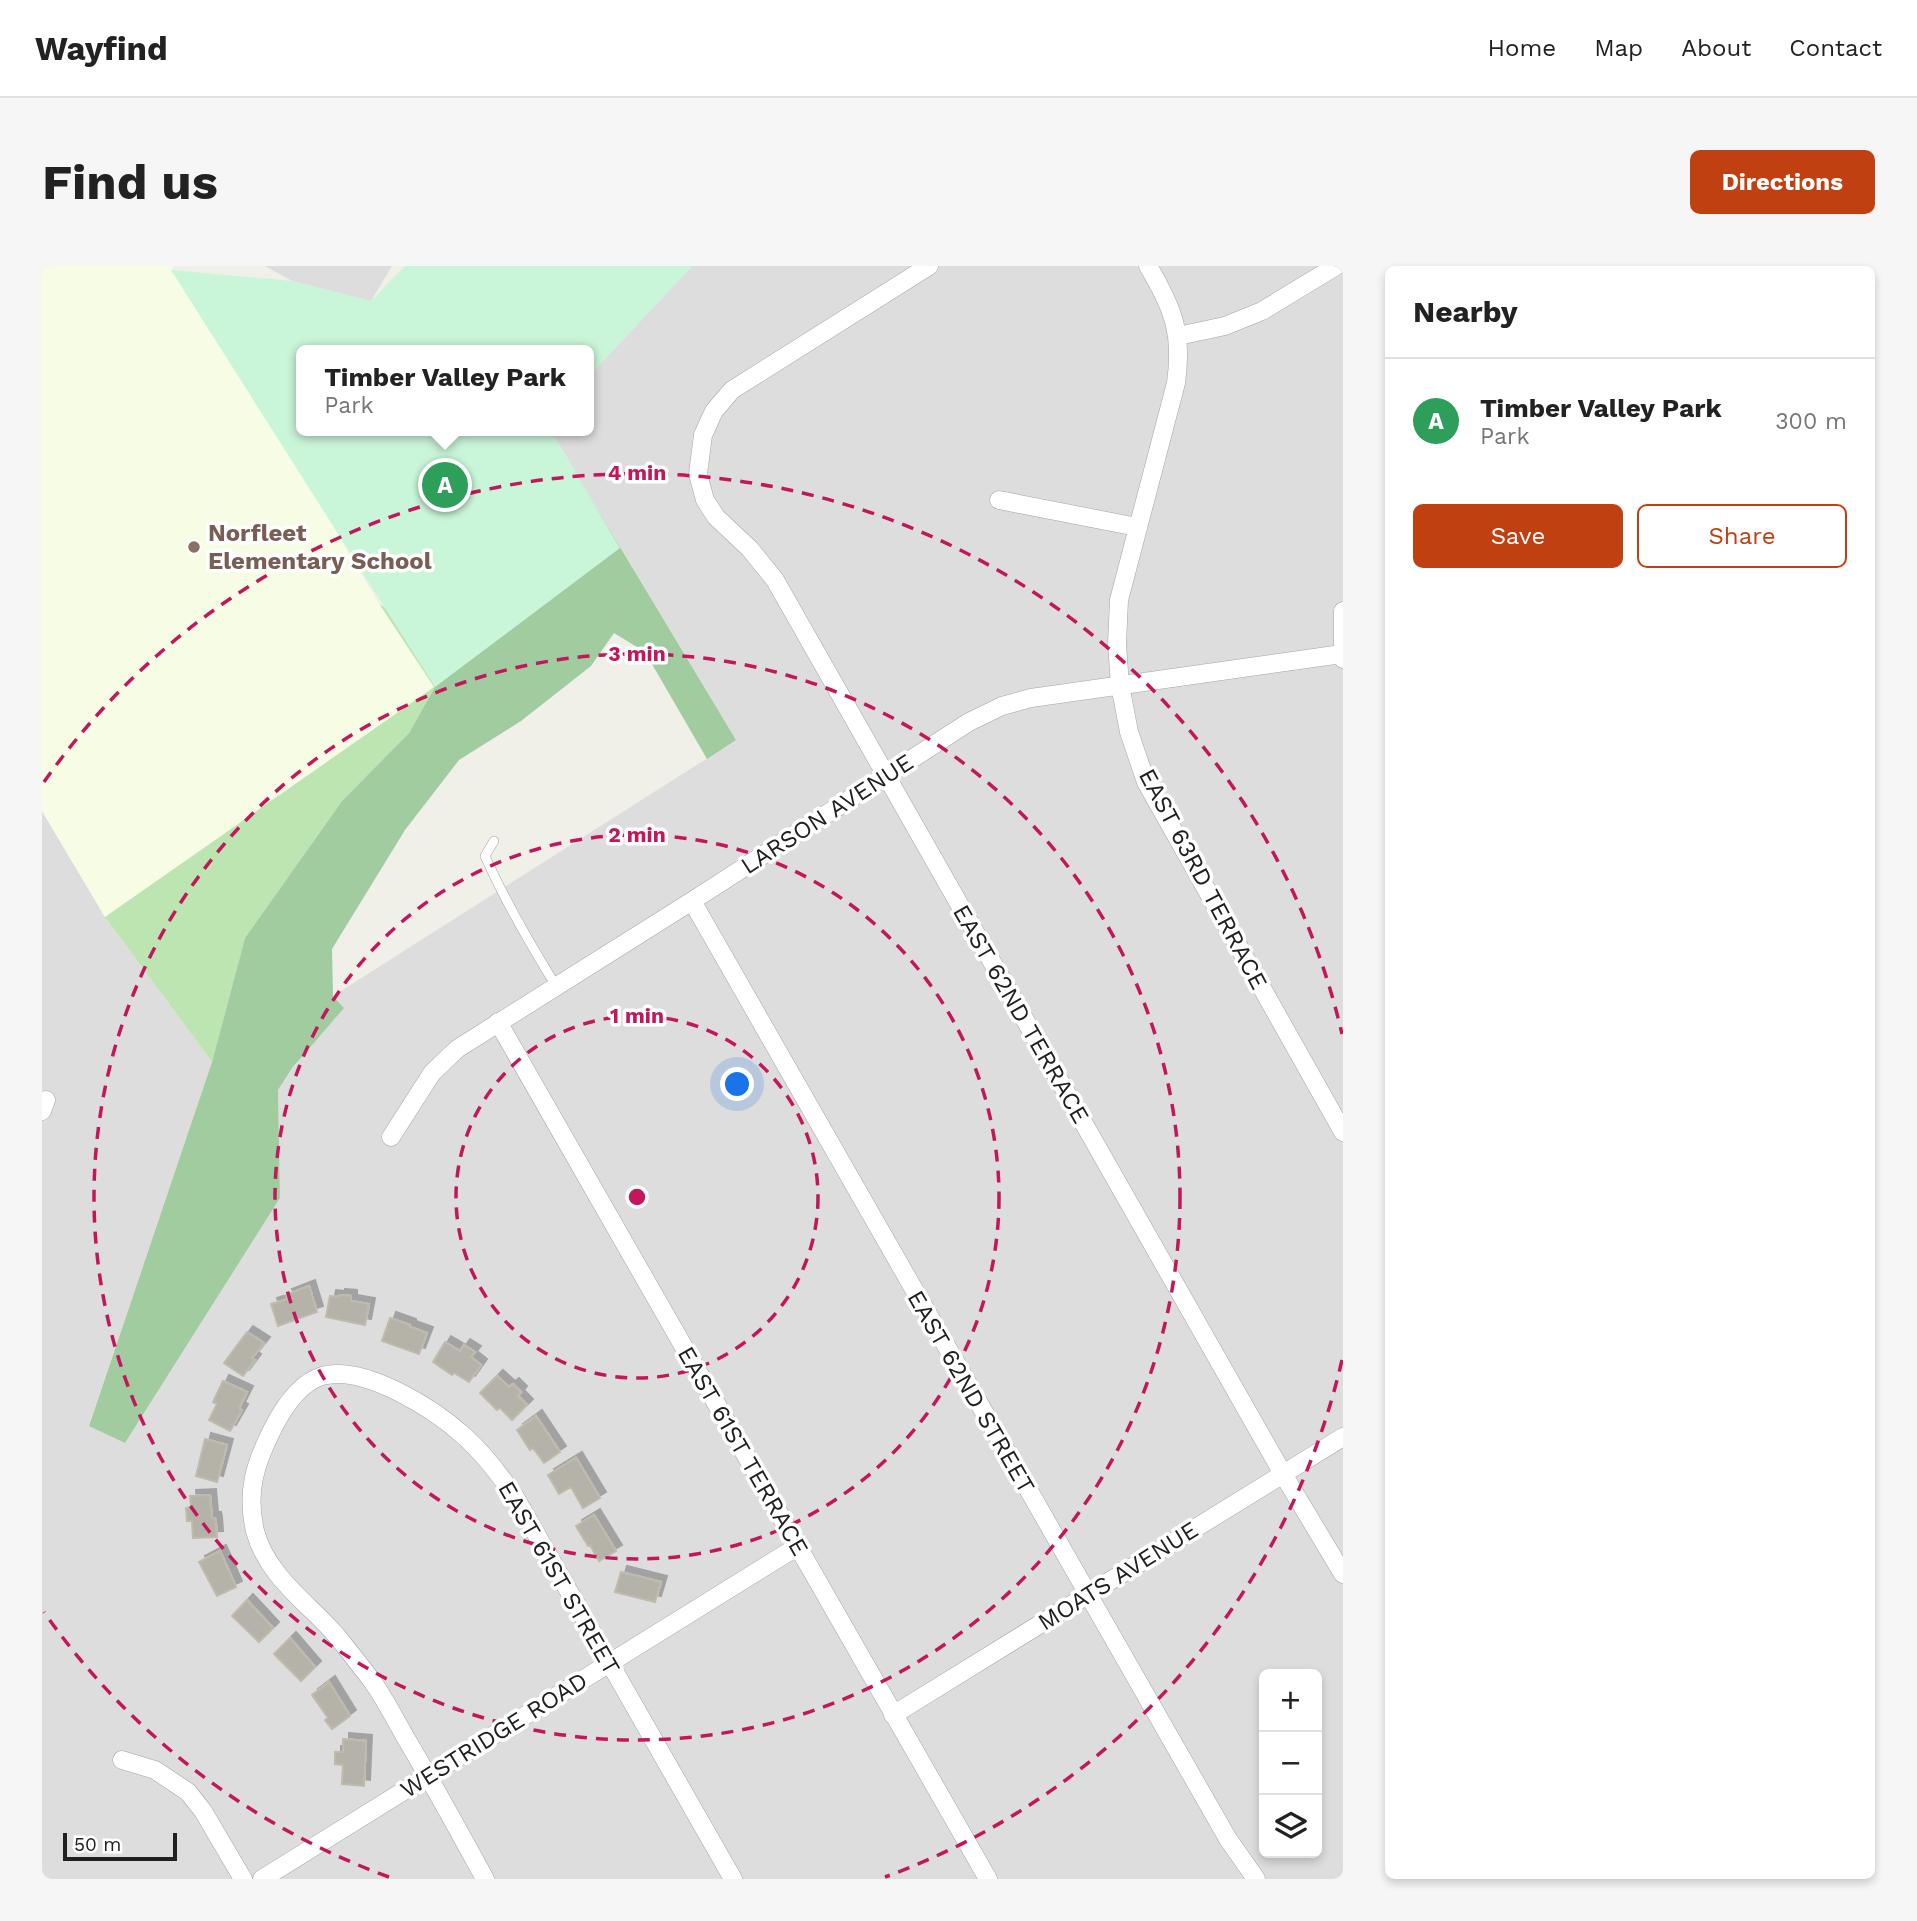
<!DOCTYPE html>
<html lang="en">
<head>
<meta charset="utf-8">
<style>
  :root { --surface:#fff; --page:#f6f6f6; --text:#222; --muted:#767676; --line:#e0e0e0; --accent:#c04011 }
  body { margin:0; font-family:"Work Sans",sans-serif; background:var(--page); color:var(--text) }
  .controls { position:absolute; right:21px; bottom:21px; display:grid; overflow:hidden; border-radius:10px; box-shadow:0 4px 10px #0003 }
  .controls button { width:63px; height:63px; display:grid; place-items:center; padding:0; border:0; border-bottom:2px solid var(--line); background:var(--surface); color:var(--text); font:35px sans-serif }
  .scale { position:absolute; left:21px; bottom:18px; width:114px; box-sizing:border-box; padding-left:7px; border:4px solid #202020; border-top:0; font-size:19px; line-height:24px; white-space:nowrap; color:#202020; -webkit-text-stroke:5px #fff; paint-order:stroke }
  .you { position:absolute; left:696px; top:819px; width:24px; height:24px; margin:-18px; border:5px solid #fff; border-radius:50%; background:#1a73e8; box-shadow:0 0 0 10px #1a73e833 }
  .badge { display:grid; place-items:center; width:46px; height:46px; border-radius:50%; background:var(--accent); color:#fff; font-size:23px; font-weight:700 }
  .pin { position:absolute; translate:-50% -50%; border:4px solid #fff; box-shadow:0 2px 7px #0006 }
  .popup { position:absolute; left:254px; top:79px; width:298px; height:91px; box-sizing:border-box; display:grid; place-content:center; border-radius:10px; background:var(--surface); filter:drop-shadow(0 2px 5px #0005); font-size:23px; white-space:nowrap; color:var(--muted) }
  .popup b { font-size:26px; color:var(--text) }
  .popup::after { content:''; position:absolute; left:50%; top:100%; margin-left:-14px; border:14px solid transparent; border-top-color:var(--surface) }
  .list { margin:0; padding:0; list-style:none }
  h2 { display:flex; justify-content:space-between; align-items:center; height:91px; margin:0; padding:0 28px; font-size:30px }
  h2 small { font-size:23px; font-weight:400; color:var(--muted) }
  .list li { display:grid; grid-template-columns:46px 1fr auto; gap:21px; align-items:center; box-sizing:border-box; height:126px; padding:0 28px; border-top:2px solid var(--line) }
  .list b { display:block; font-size:26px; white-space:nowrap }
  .list p { margin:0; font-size:23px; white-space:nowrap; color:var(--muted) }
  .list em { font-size:23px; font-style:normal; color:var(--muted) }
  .actions { display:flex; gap:14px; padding:21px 28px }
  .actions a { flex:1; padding:16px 0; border:2px solid var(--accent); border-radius:10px; text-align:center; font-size:24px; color:var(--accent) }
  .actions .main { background:var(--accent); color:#fff }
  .icon { flex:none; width:38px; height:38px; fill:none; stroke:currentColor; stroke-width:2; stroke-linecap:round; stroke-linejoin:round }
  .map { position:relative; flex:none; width:1301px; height:1613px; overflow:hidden; border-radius:10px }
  header { display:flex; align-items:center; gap:42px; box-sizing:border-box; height:98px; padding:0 35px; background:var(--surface); border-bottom:2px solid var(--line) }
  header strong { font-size:33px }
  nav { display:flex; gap:38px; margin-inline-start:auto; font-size:24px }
  .intro { display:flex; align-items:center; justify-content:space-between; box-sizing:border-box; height:168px; padding:0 42px }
  h1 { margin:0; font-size:49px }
  .button { padding:18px 32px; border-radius:10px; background:var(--accent); color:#fff; font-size:24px; font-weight:700 }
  main { display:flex; gap:42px; padding:0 42px }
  aside { flex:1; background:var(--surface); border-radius:10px; box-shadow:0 4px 10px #0003 }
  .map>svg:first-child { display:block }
  .residential { fill:#dedddd; fill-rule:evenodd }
  .education { fill:#f6fde4 }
  .grass { fill:#bde5b2 }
  .forest { fill:#a1cca0 }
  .park { fill:#c9f5d8 }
  .building { fill:#b5b2aa; stroke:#c0baab; stroke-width:2; filter:url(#shadow) }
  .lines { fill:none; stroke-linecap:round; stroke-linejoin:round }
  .service-casing { stroke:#a4a4a4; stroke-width:10 }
  .minor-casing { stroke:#a4a4a4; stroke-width:19 }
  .service { stroke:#fff; stroke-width:9 }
  .minor { stroke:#fff; stroke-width:18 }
  .ring { fill:none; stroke:#c2185b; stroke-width:3.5; stroke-dasharray:12 9 }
  .education-dot { fill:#8d6e63; stroke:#fff; stroke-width:2.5 }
  .labels { text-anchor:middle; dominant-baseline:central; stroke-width:7; stroke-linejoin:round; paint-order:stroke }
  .education-label { font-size:24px; font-weight:bold; fill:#785e54; stroke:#fff; text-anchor:start }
  .street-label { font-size:24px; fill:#202020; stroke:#fff }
  .centre { fill:#c2185b; stroke:#fff; stroke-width:3.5 }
  .ring-label { font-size:21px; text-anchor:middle; font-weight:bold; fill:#c2185b; stroke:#fff; stroke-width:7; stroke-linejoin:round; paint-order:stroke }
</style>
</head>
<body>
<header>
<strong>Wayfind</strong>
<nav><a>Home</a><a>Map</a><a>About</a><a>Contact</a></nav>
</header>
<div class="intro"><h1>Find us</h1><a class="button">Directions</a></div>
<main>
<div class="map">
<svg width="1301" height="1613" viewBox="0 0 1301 1613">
  <defs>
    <filter id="shadow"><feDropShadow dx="6" dy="-6" stdDeviation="0" flood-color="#0004"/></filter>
  </defs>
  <rect width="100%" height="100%" fill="#f0efe8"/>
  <path class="residential" d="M223,0H350L329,35L250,15Z
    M650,0H1301V1613H0V545L63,651L170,796L47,1159L83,1177L238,932L236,824L251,802L301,741L291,730L694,474L509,165H546L547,110ZM1222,1408H1275V1587H1222Z"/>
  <path class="education" d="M0,0H132L129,5L199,93L269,223L338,339L393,421L63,651L0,545Z"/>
  <path class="grass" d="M533,206L393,421L367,467L300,535L203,672L170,796L63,651L392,421L338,339L364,349Z"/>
  <path class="forest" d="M533,206L694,474L665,493L603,386L572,367L549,400L479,455L417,494L363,564L290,683L291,730L302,742L251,801L236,824L238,932L83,1177L47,1160L170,796L203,672L300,535L367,467L393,421Z"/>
  <path class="park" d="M363,0H650L547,110L546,84H260V165H509L578,282L393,421L129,4L250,15L329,35Z"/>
  <path class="building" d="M267,1020L275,1046L236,1060L229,1038L246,1033L244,1029Z
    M297,1029L309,1030V1035L327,1038L323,1059L284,1051L288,1030L297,1031Z
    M348,1052L368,1059V1061L385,1067L377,1088L340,1075Z
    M205,1066L222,1077L210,1092L213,1094L201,1110L182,1097Z
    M403,1076L418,1085L422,1079L433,1086L429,1091L439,1099L427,1116L412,1107L410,1109L391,1096Z
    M455,1110L467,1121L471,1118L479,1126L476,1130L485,1139L470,1154L458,1142L455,1144L438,1127Z
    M181,1115L205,1126L197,1142L200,1144L188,1165L167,1154L175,1138L171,1136Z
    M494,1150L518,1186L502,1197L491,1182L488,1184L475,1164Z
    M163,1173L185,1179L175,1216L154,1210Z
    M534,1192L558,1232L541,1242L529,1221L517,1228L506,1209Z
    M168,1229L170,1252H173L174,1257L175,1271L151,1272L150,1255H145L144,1242L149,1241L148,1230Z
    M552,1249L574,1285L557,1295L548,1279L546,1280L534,1260Z
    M178,1285L194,1321L175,1330L157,1296Z
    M579,1306L619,1316L613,1336L573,1326Z
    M205,1334L231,1362L217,1376L190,1350Z
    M248,1372L273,1401L259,1415L232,1388Z
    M287,1416L308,1450L290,1463L283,1454L286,1452L270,1429Z
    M301,1473L324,1475L322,1520L300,1518L301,1499L293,1498V1486H301Z"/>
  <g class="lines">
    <g class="service-casing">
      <path id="service" d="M452,575L443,590C463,635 488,678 514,720"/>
    </g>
    <g class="minor-casing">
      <path id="minor" d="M887,0L690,124L672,145L661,169L656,208L663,234L674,251L708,283L733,314L1241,1208L1301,1308
        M1106,0C1131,42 1141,67 1134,117L1077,334L1075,378L1078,419L1087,466L1104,516L1301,866
        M1136,70L1183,60L1220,45L1294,0
        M957,234L1095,261
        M1301,345V393
        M650,635L1186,1573L1214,1613
        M456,756L946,1613
        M0,845L4,834
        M349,871L390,807L415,783L650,635L927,456L960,440L989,432L1300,388
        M851,1449L1301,1171
        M80,1494L113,1504L146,1526L161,1545L201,1613
        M220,1613L756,1280
        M443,1613C418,1567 392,1520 365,1474C354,1455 343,1433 330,1415C318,1399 306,1384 294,1369C265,1336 225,1310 213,1265C204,1226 213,1198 230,1164C240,1144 257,1117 280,1110C322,1098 392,1143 422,1170C442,1188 458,1209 473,1231L691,1613"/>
    </g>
    <use href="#service" class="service"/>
    <use href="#minor" class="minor"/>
  </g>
  <g class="ring">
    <circle cx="595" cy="931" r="181"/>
    <circle cx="595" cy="931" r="362"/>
    <circle cx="595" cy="931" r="543"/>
    <path d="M1300 1094A724 724 0 0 1 843 1611M347 1611A724 724 0 0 1 2 1346M2 516A724 724 0 0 1 1300 768"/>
  </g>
  <circle class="education-dot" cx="152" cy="281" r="7"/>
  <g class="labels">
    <g class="education-label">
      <text x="166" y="267">Norfleet<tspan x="166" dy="28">Elementary School</tspan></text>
    </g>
    <g class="street-label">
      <text transform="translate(785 548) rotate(-33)">LARSON AVENUE</text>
      <text transform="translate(1161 613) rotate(62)">EAST 63RD TERRACE</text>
      <text transform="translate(979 748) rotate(60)">EAST 62ND TERRACE</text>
      <text transform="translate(929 1126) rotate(60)">EAST 62ND STREET</text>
      <text transform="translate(701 1185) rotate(60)">EAST 61ST TERRACE</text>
      <text transform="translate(1076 1310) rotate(-32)">MOATS AVENUE</text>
      <text transform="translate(517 1312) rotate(60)">EAST 61ST STREET</text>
      <text transform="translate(452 1469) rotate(-32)">WESTRIDGE ROAD</text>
    </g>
  </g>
  <circle cx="595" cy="931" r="10" class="centre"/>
  <g class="ring-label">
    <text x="595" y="214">4 min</text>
    <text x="595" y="395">3 min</text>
    <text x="595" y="576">2 min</text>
    <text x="595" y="757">1 min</text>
  </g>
</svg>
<div class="controls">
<button>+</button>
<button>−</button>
<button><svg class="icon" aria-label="layers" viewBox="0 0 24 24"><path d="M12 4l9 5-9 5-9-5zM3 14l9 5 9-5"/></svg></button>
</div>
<div class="scale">50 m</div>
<div class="you"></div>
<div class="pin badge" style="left:403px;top:219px;background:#2e9e5b">A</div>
<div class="popup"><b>Timber Valley Park</b>Park</div>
</div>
<aside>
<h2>Nearby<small></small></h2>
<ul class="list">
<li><span class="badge" style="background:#2e9e5b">A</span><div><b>Timber Valley Park</b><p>Park</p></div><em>300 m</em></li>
</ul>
<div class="actions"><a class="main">Save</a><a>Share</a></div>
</aside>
</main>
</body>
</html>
